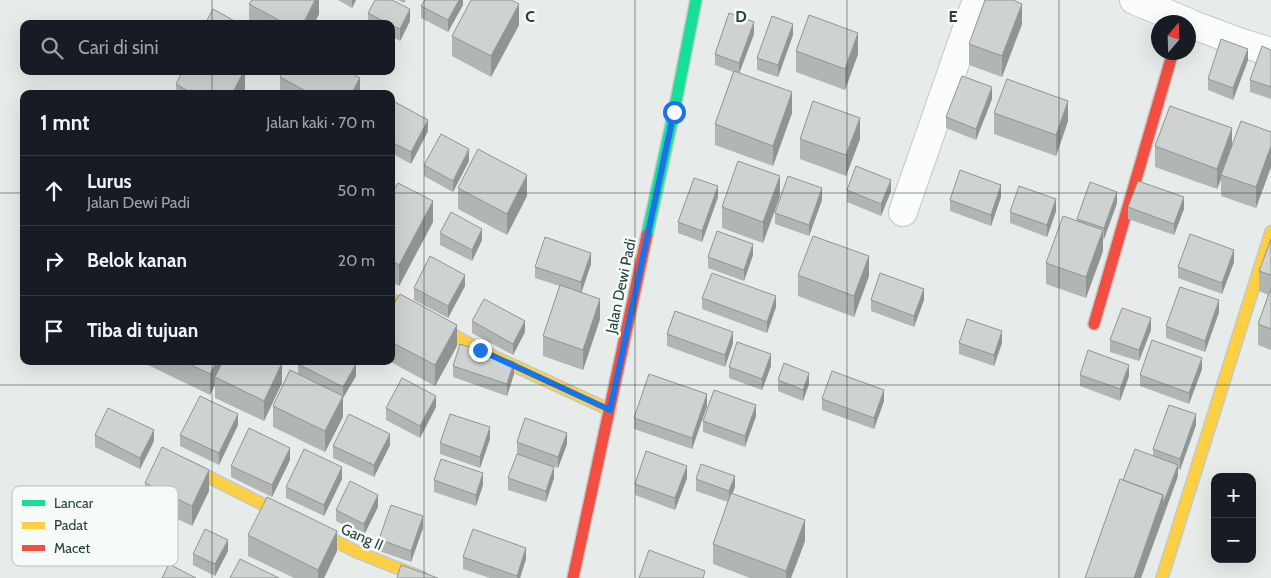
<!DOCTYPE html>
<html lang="id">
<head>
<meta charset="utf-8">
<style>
  :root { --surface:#171b24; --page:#20242c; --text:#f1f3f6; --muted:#9ea1a6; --line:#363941 }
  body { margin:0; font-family:Cabin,sans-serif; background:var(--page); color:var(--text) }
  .controls { position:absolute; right:15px; bottom:15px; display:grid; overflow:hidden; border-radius:10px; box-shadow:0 5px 20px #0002 }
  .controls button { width:45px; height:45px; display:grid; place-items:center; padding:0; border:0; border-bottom:1px solid var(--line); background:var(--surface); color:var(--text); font:25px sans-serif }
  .compass { position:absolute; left:1151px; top:15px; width:45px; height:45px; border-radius:50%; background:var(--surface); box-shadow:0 5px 20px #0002; rotate:19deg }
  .stop { position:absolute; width:15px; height:15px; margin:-11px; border:4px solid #1a73e8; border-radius:50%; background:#fff }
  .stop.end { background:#1a73e8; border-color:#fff; box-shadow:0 1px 5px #0008 }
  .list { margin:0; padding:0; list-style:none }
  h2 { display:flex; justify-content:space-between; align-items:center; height:65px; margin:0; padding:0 20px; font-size:21px }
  h2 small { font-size:16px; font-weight:400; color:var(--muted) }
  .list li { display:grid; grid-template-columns:32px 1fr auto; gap:15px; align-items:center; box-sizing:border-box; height:70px; padding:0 20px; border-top:1px solid var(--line) }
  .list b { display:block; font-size:19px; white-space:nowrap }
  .list p { margin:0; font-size:16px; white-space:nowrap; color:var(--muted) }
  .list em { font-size:16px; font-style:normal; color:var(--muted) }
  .icon { flex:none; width:28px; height:28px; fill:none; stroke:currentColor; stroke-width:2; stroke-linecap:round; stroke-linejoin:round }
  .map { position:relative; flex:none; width:1271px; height:578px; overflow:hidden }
  .search { position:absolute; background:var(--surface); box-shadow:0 5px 20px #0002; left:20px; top:20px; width:375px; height:55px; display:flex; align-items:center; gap:12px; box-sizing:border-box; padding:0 18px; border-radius:10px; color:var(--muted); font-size:19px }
  .panel { position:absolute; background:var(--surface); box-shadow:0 5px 20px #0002; left:20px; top:90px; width:375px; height:275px; border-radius:10px }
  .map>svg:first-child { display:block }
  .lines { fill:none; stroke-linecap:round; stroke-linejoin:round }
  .street-casing { stroke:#c4c9c7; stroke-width:30 }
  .fast-casing { stroke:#c2cac7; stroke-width:14 }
  .slow-casing { stroke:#c2cac7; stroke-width:14 }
  .jam-casing { stroke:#c2cac7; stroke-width:14 }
  .street { stroke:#fbfcfc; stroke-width:28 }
  .fast { stroke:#16e098; stroke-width:11 }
  .slow { stroke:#ffcf43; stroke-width:11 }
  .jam { stroke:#f24e42; stroke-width:11 }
  .wall { fill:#b1b5b4 }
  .shaded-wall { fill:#909492 }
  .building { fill:#ced3d1; stroke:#909492 }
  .route { stroke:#1a73e8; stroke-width:6 }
  .grid { fill:none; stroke:#24413b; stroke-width:1; stroke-opacity:0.55 }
  .labels { text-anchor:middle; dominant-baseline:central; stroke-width:5; stroke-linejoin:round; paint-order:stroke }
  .street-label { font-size:15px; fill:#24413b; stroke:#f6faf9 }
  .key { fill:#f6faf9; stroke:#b7c2c0; stroke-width:1 }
  .key-label { font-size:14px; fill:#24413b }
  .grid-label { font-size:16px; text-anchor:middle; font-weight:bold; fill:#24413b; stroke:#f6faf9; stroke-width:5; stroke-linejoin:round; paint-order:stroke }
</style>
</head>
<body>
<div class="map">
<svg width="1271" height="578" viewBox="0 0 1271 578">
  <rect width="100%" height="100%" fill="#e7ecea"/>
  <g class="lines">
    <g class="street-casing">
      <path id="street" d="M1134,0L1187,22
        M1188,23L1239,42L1271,52
        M903,212L977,0"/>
    </g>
    <g class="fast-casing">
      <path id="fast" d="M647,235L674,112L696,0"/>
    </g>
    <g class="slow-casing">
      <path id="slow" d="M391,299L480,350L610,410
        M185,465L357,552L423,578
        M1162,578L1271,232"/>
    </g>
    <g class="jam-casing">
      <path id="jam" d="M1094,324L1173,52
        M573,578L647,235"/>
    </g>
    <use href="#street" class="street"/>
    <use href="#fast" class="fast"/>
    <use href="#slow" class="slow"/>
    <use href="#jam" class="jam"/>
  </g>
  <path class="wall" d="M319,0V14L314,24H249V4Z
    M338,0H356L352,8Z
    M398,0H406L404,3Z
    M463,0V5L448,32L421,18V6Z
    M368,13L410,21L400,41L391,36V24H368Z
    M1022,24L1002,77L969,65V44Z
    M519,25L491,77L452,56V36Z
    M754,34L739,73L792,113L773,166L715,145V124L733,72L715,65V54Z
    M793,35L778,77L757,70V58Z
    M1271,50V99L1250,92V80Z
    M796,51L858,54L845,90L796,72Z
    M1248,60L1233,100L1208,90V79Z
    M245,71V90L243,94H176V84Z
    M280,77L360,94H280Z
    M992,99L976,140L946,128V117Z
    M391,105L428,131L411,164L391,153Z
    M994,113L1068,121L1056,156L994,134Z
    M1271,132V167L1256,208L1221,196V179L1217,189L1155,167V146L1232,145Z
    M800,139H860L846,176L800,159Z
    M469,161L453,192L424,176V165Z
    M458,188L527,196L507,235L458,209Z
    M847,190L891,191L881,216L847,202Z
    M391,195L433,222L399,286L391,282Z
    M780,196L763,243L722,228V207Z
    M718,197L702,242L678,233V222Z
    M1001,197L991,226L950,211V200Z
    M822,200L809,236L775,224V213Z
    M1117,203L1104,239H1103V251L1086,298L1046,284V263L1077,221V219Z
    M1128,207L1184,209L1174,235L1128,219Z
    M1056,211L1047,237L1010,223V212Z
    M440,233L482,240L472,261L440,245Z
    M1271,239V350L1258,345V324L1268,295L1259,291V271Z
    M753,255L744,281L708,268V257Z
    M1234,262L1222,294L1178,278V267Z
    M591,264L581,292L600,319L583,370L543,356V336L560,286L535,278V267Z
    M798,275L869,276L854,317L798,296Z
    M465,286L448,318L414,300V288Z
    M702,298L776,307L767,333L702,309Z
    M871,300H924L914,327L871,311Z
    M391,309L457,346L435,386L389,361H391Z
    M1219,312L1205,352L1166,338V326Z
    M472,321L525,332L513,355L472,333Z
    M1151,330L1139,361L1110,352V340Z
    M667,334L733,343L725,367L667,346Z
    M959,343H1002L994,366L959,354Z
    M148,361H279L282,383L264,421L215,398V385L210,395L148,365Z
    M298,364L356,376L343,398V417L325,452L273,427V406L298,374Z
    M453,366L514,374L507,396L453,377Z
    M771,366L762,390L729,378V367Z
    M1202,369L1189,404L1140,386V375Z
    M1080,375L1129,376L1120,401L1080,386Z
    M778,380L809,384L803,401L778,391Z
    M822,399L884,401L874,429L822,410Z
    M707,406L692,449L634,429V418Z
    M436,407L420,438L386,420V408Z
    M756,416L745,447L703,432V421Z
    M238,425L219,465L180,446V435Z
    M1196,425L1180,470L1178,469V476L1141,578H1085L1123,480L1153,456V449Z
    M95,435L154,441L140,469L95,447Z
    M490,439L480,468L440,454V443Z
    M517,442L567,444L558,468L517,454Z
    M390,445L374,477L333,458V446Z
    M290,460L272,497L231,477V466Z
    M508,478H554L546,502L508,490Z
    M687,478L675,510L635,495V484Z
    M342,479L324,516L286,498V487Z
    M696,479L735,487L732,494L805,541L791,578H750L713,564V544L728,502L696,491Z
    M434,480L483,485L476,506L434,492Z
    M145,483L209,491L192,526L171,516V527L157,556L111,534V523L145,503Z
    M378,507L364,535L336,521V510Z
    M423,528L411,562L379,551V539Z
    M248,535L337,551L324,578H294L248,556Z
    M228,551L215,576L193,565V554Z
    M463,557L526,559L520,578H490L463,569Z"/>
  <path class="shaded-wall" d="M315,0H319V14L314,24H303Z
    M352,0H356L352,8Z
    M459,0H463V5L448,32V20Z
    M519,4V25L491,77V56Z
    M1022,4V24L1002,77V56Z
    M410,9V21L400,41V29Z
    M754,22V34L739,74V63Z
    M793,24V35L778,77V65Z
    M858,33V54L845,90V69Z
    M1248,49V60L1233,100V88Z
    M244,71H245V90L243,94H232Z
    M360,78V94H351Z
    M992,87V99L976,140V129Z
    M792,92V113L773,166V146Z
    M1068,101V121L1056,156V135Z
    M860,118V139L846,176V155Z
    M428,120V131L411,164V152Z
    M1232,128V149L1221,175V179L1217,189V169Z
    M1271,146V167L1256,208V187Z
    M469,149V161L453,192V181Z
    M527,175V196L507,235V214Z
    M780,176V196L763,243V222Z
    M891,180V191L881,216V204Z
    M1001,185V197L991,226V215Z
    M718,186V197L702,242V231Z
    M822,188V200L809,236V225Z
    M1117,192V203L1104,239V228Z
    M1184,197V209L1174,235V224Z
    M1056,199V211L1047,237V225Z
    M433,201V222L399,286V265Z
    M482,229V240L472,261V250Z
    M1103,230V251L1086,298V277Z
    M753,244V255L744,281V270Z
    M1234,250V262L1222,294V283Z
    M591,253V264L581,294V282Z
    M869,256V276L854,317V296Z
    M465,275V286L448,318V306Z
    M924,289V300L914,327V316Z
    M776,296V307L767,333V322Z
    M600,299V319L583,370V350Z
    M1219,300V312L1205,352V341Z
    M1151,318V330L1139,361V350Z
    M525,321V332L513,355V344Z
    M457,325V346L435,386V365Z
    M1002,331V343L994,366V355Z
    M733,332V343L725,367V355Z
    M771,354V366L762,390V379Z
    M1202,358V369L1189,404V393Z
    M217,361H227L215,377V385L210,395V374Z
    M514,362V374L507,396V384Z
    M282,363V383L264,421V401Z
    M356,364V376L343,398V387Z
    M1129,365V376L1120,401V389Z
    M809,373V384L803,401V390Z
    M884,390V401L874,429V418Z
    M707,394V406L692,449V438Z
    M343,396V417L325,452V431Z
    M436,396V407L420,438V426Z
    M756,405V416L745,447V436Z
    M238,414V425L219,465V453Z
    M1196,414V425L1180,470V459Z
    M490,427V439L480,468V457Z
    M154,430V441L140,469V458Z
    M567,433V444L558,468V457Z
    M390,434V445L374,477V465Z
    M290,448V460L272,497V485Z
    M1178,465V476L1141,578H1134L1163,495Z
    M687,466V478L675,510V498Z
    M342,467V479L324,516V505Z
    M554,467V478L546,502V491Z
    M209,470V491L192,526V506Z
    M483,473V485L476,506V495Z
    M735,476V487L729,502V491Z
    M378,495V507L364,535V524Z
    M171,516V527L157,556V545Z
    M423,516V528L411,562V551Z
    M805,520V541L791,578H786V571Z
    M337,531V551L324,578H318V570Z
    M228,540V551L215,576V564Z
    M526,548V559L520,578H517V576Z"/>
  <path class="building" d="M252,0H315L303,24H286L249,4Z
    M375,0H392L410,9L400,29L391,25V24H389L368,13Z
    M425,0H459L448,20L421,6Z
    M471,0H511L519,4L491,56L452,36Z
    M985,0H1013L1022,4L1002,56L969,44Z
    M213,9L240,24H205Z
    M729,13L754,22L739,63L715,54Z
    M809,15L858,33L845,69L796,51Z
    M772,16L793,24L778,65L757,58Z
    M1221,39L1248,49L1233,88L1208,79Z
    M1262,46L1271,50V87L1250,80Z
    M183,71H244L232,94H193L176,84Z
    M283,71H348L360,78L351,94H311L280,77Z
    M734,71L792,92L773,146L715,124Z
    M962,76L992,87L976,129L946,117Z
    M1007,79L1068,101L1056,135L994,113Z
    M393,101L428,120L411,152L391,142V105Z
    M813,101L860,118L846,155L800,139Z
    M1170,106L1232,128L1217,169L1155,146Z
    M1241,121L1271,132V146L1256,187L1221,175Z
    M441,134L469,149L453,181L424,165Z
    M478,149L527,175L507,214L458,188Z
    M738,161L780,176L763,222L722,207Z
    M856,166L891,180L881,204L847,190Z
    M960,170L1001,185L991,215L950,200Z
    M788,176L822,188L809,225L775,213Z
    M694,178L718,186L702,231L678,222Z
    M1138,181L1184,197L1174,224L1128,207Z
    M1090,182L1117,192L1104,228L1077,219Z
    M398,183L433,201L399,265L391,261V195Z
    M1019,186L1056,199L1047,225L1010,212Z
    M451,212L482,229L472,250L440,233Z
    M1063,216L1103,230L1086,277L1046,263Z
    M717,231L753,244L744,270L708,257Z
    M1190,234L1234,250L1222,283L1178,267Z
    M813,236L869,256L854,296L798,275Z
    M545,237L591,253L581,282L535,267Z
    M1271,239V275L1259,271Z
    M430,256L465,275L448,306L414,288Z
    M712,273L776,296L767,322L702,298Z
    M880,273L924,289L914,316L871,300Z
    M560,285L600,299L583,350L543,336Z
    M1180,287L1219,300L1205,341L1166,326Z
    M1271,288V329L1258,324Z
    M400,294L457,325L435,365L391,342V309Z
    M484,299L525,321L513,344L472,321Z
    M1122,308L1151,318L1139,350L1110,340Z
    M675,311L733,332L725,355L667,334Z
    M967,319L1002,331L994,355L959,343Z
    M1152,340L1202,358L1189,393L1140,375Z
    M737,342L771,354L762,379L729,367Z
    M460,344L514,362L507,384L453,366Z
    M1088,350L1129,365L1120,389L1080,375Z
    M183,361H217L210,374Z
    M223,361H279L282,363L264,401L215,377Z
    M300,361H350L356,364L343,387L298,364Z
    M784,363L809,373L803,390L778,380Z
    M290,370L343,396L325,431L273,406Z
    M832,371L884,390L874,418L822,399Z
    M649,374L707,394L692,438L634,418Z
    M402,378L436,396L420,426L386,408Z
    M714,390L756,405L745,436L703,421Z
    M200,396L238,414L219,453L180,435Z
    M1169,405L1196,414L1180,459L1153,449Z
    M108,408L154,430L140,458L95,435Z
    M349,414L390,434L374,465L333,446Z
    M450,414L490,427L480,457L440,443Z
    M525,418L567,433L558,457L517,442Z
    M249,428L290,448L272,485L231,466Z
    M162,447L209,470L192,506L145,483Z
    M304,449L342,467L324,505L286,487Z
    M1135,449L1178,465L1163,504V495L1123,480Z
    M646,451L687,466L675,498L635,484Z
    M517,454L554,467L546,491L508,478Z
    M441,459L483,473L476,495L434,480Z
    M701,464L735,476L729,491L696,479Z
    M1120,479L1163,495L1134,578H1085Z
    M350,481L378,495L364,524L336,510Z
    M731,493L805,520L786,571L713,544Z
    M267,497L337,531L318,570L248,535Z
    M391,505L423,516L411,551L379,539Z
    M205,529L228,540L215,564L193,554Z
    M473,529L526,548L517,576L463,557Z
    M649,550L705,571L703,578H639Z
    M240,559L279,578H230Z
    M169,564L196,578H162Z
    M401,565L438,578H397Z"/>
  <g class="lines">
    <path class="route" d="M480,350L610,410L674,112"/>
  </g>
  <path class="grid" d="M212,0V24M424,0V578M635,0V578M847,0V578M1059,0V578M212,71V94M0,193H24M391,193H1271M212,361V578M0,385H1271"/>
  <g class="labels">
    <g class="street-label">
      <text transform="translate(621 286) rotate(-78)">Jalan Dewi Padi</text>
      <text transform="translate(362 537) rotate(24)">Gang II</text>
    </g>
  </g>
  <rect x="12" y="486" width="166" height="80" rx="8" class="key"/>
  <rect x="22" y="500" width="23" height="6" fill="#16e098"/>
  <rect x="22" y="522" width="23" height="7" fill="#ffcf43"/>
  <rect x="22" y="545" width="23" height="6" fill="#f24e42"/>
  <g class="key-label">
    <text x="54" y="508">Lancar</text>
    <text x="54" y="530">Padat</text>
    <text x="54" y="553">Macet</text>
  </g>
  <g class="grid-label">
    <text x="530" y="22">C</text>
    <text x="741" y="22">D</text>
    <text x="953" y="22">E</text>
  </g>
</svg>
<div class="controls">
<button>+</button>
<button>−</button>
</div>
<svg class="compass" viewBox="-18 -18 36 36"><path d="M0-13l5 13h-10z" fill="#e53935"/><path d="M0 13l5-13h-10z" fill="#9ea1a6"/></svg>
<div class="stop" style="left:674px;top:112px"></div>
<div class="stop end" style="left:480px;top:350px"></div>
<div class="search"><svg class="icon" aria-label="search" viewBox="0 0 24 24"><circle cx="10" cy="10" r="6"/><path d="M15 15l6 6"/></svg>Cari di sini</div>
<section class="panel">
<h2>1 mnt<small>Jalan kaki · 70 m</small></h2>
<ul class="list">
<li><svg class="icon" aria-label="ahead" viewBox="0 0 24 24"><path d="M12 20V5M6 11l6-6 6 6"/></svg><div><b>Lurus</b><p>Jalan Dewi Padi</p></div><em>50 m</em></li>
<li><svg class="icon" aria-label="right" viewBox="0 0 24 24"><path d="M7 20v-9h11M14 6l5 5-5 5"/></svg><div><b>Belok kanan</b></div><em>20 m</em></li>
<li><svg class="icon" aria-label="arrive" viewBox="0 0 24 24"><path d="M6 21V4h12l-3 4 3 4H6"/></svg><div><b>Tiba di tujuan</b></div></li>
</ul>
</section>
</div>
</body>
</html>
